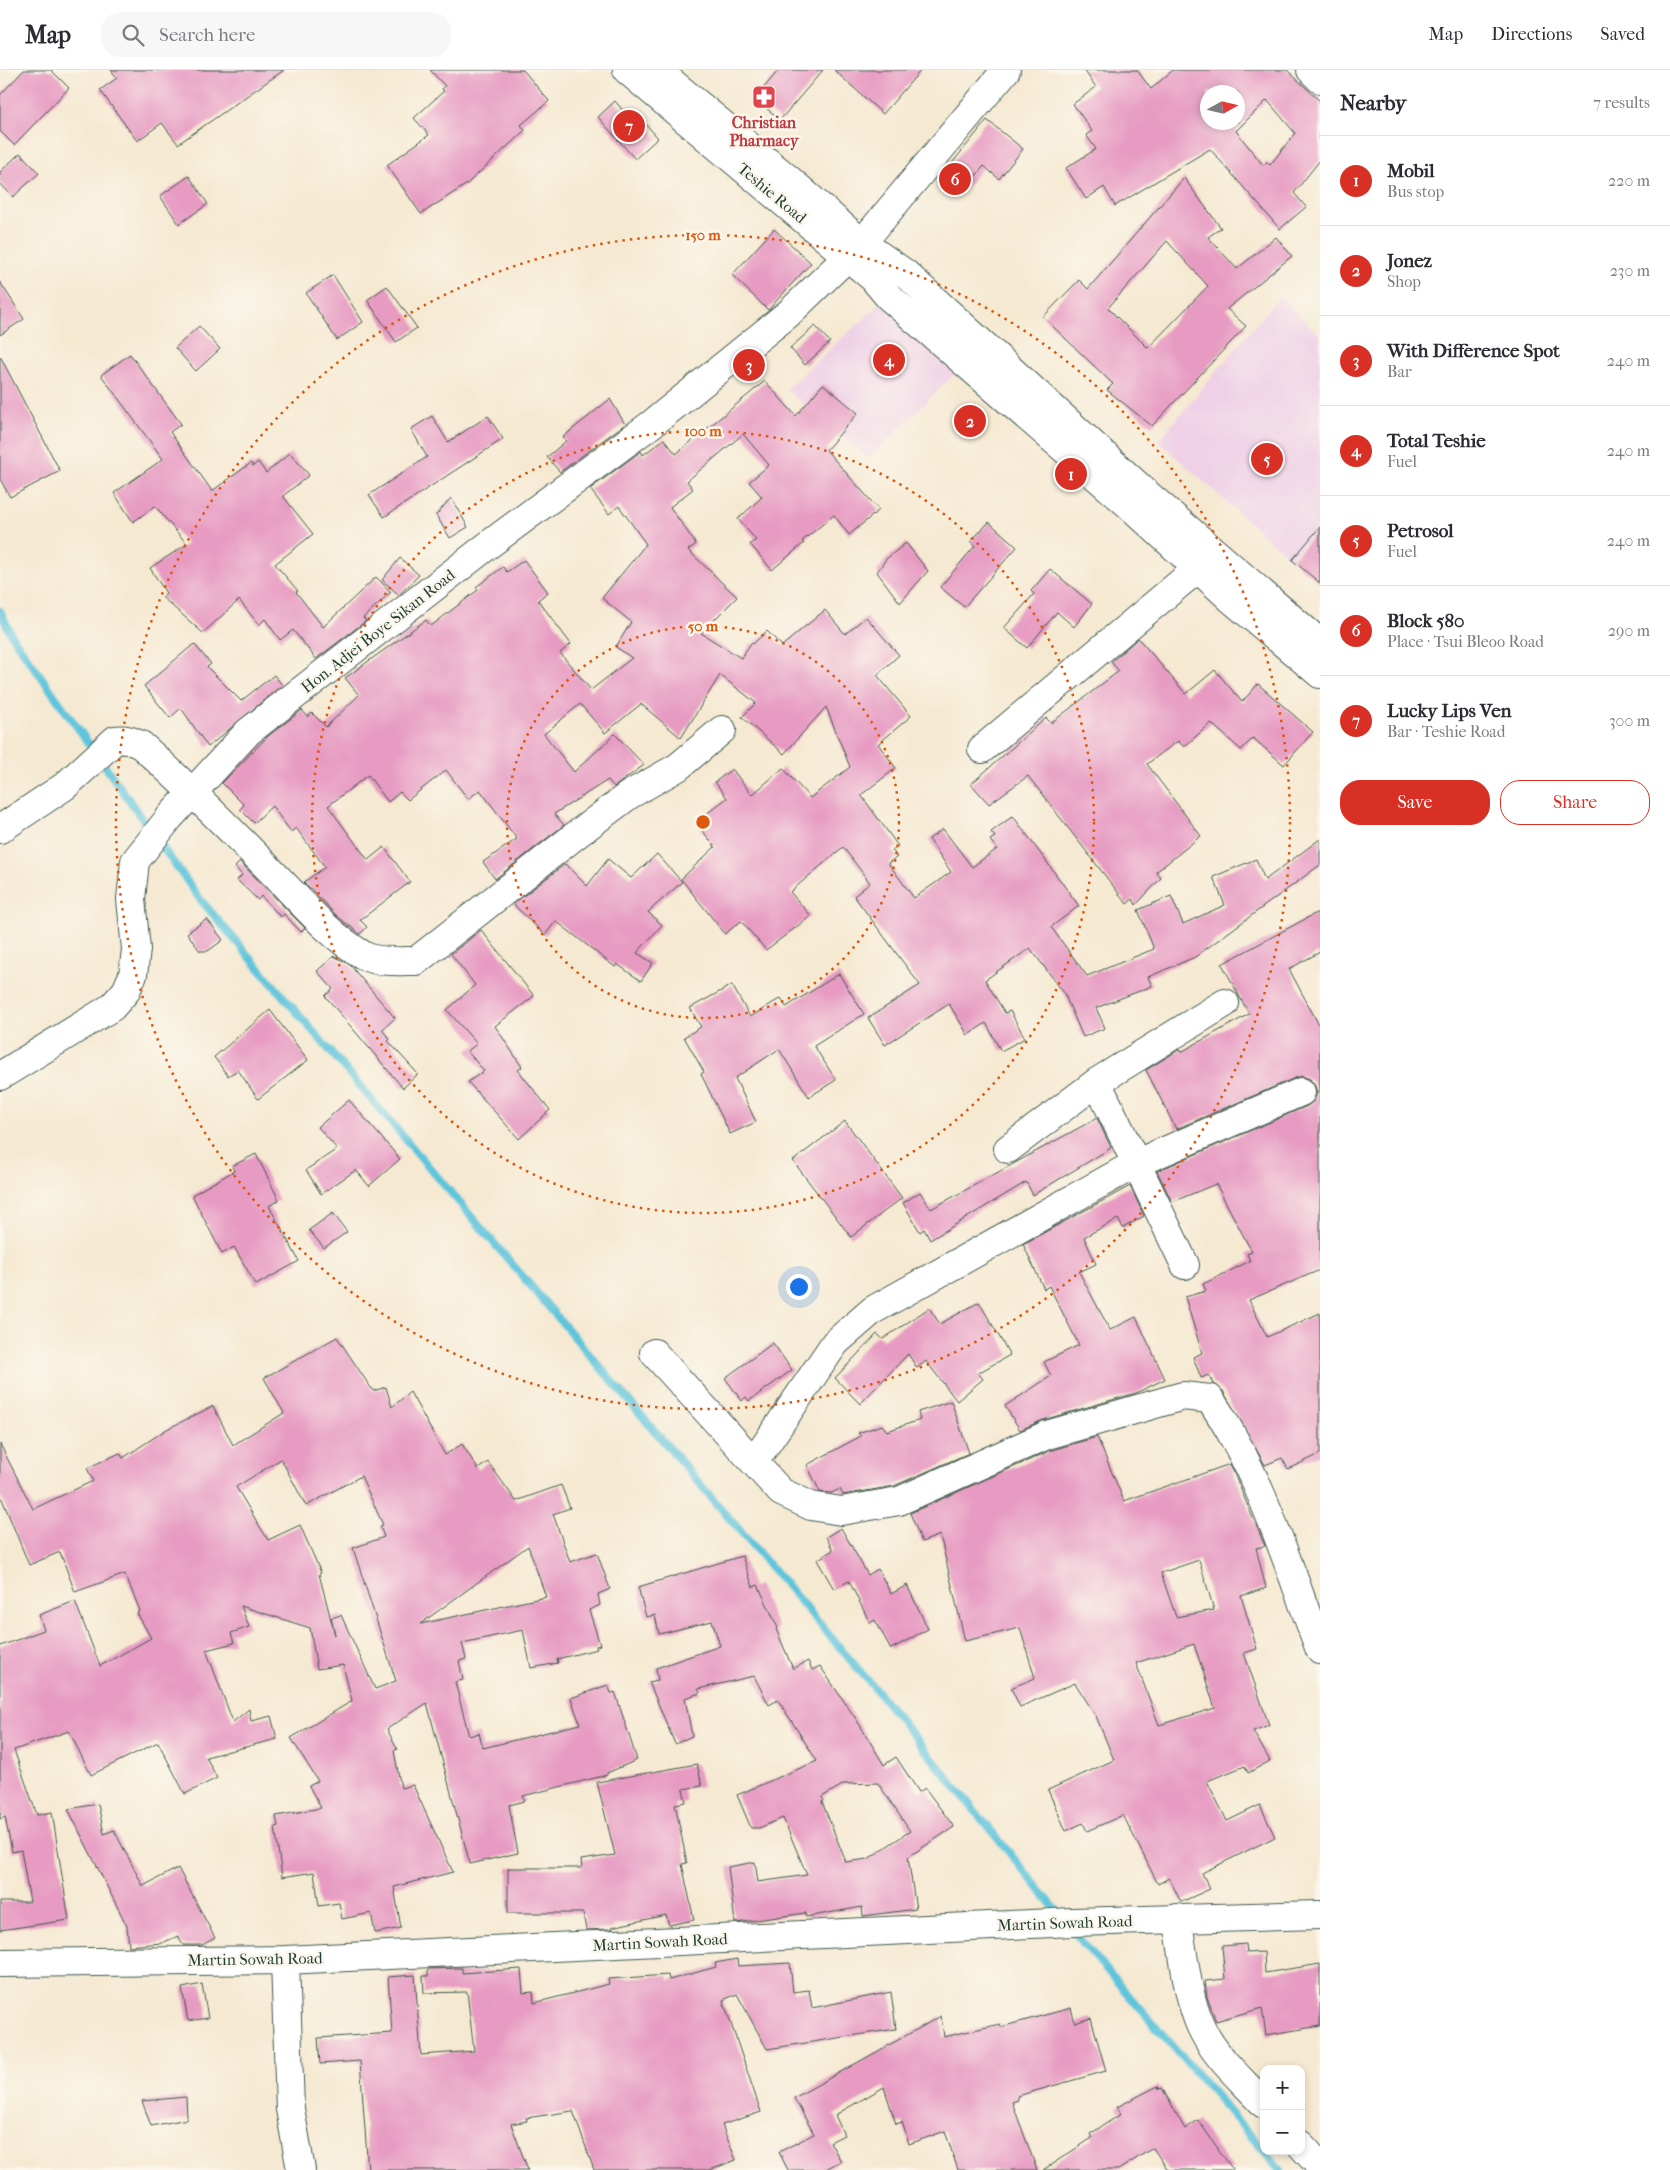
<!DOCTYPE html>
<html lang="en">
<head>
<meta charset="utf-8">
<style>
  :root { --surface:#fff; --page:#f7f7f7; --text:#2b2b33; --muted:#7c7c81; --line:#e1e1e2; --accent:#d93025 }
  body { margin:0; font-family:"IM FELL French Canon",serif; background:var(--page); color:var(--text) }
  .controls { position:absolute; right:15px; bottom:15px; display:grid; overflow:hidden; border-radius:10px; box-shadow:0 2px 8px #0003 }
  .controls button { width:45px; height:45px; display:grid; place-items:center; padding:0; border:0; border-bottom:1px solid var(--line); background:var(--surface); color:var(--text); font:25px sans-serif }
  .compass { position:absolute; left:1200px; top:15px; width:45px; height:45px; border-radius:50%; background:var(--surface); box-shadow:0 2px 8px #0003; rotate:82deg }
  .you { position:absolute; left:798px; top:1216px; width:18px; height:18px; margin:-12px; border:4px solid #fff; border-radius:50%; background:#1a73e8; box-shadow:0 0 0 8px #1a73e833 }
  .badge { display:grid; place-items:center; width:32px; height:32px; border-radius:50%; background:var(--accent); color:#fff; font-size:16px; font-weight:700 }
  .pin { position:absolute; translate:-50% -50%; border:2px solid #fff; box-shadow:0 1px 5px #0006 }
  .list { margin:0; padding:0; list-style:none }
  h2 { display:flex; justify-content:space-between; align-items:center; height:65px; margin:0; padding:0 20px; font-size:21px }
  h2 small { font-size:16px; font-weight:400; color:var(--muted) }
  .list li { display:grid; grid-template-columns:32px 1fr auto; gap:15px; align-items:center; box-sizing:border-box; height:90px; padding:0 20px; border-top:1px solid var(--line) }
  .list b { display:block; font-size:19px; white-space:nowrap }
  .list p { margin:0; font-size:16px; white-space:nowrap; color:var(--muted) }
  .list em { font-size:16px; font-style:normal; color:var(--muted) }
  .actions { display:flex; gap:10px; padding:15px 20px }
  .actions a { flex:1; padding:11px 0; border:1px solid var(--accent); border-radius:20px; text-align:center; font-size:18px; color:var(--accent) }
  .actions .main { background:var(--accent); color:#fff }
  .icon { flex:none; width:28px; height:28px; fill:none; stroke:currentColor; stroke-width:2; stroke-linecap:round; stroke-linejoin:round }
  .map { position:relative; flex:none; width:1320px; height:2100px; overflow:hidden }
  header { display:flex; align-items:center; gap:30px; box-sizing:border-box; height:70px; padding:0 25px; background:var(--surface); border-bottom:1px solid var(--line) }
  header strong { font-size:24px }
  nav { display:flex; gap:28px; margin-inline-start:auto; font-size:18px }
  .search { width:350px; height:45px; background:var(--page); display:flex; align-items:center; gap:12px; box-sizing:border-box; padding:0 18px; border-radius:20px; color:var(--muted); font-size:19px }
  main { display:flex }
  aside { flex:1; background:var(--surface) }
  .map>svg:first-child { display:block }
  .built { fill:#efd0e6 }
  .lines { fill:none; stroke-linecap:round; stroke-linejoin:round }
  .stream { stroke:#5fc5dc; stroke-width:8 }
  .building { fill:#e79bc2; fill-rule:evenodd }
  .minor-casing { stroke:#3f574c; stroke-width:30 }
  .major-casing { stroke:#3f574c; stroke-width:30 }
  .minor { stroke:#fff; stroke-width:28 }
  .major { stroke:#fff; stroke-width:28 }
  .ring { fill:none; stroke:#de580e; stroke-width:2.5; stroke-dasharray:2.5 5 }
  .labels { text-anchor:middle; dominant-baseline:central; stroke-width:5; stroke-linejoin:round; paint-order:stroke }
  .health-label { font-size:16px; font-weight:bold; fill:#be3a42; stroke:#fbf7ec }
  .street-label { font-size:16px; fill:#1f3d34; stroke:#fbf7ec }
  .centre { fill:#de580e; stroke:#fbf7ec; stroke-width:2.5 }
  .ring-label { font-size:15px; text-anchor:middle; font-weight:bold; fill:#de580e; stroke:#fbf7ec; stroke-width:5; stroke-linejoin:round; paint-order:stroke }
</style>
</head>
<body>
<header>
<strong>Map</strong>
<div class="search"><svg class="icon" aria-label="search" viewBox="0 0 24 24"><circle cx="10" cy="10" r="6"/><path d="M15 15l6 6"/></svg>Search here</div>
<nav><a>Map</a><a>Directions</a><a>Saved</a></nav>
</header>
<main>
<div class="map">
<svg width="1320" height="2100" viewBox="0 0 1320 2100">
  <rect width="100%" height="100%" fill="#fbf7ec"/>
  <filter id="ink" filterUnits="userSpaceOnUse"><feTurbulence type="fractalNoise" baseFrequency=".02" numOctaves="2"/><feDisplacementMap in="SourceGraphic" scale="10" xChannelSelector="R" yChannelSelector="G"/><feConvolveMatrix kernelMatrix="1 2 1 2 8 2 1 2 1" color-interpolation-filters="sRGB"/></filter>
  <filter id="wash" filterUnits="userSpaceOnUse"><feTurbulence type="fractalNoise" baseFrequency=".0096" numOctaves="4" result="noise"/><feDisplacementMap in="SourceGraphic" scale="20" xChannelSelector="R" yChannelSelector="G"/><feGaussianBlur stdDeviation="1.12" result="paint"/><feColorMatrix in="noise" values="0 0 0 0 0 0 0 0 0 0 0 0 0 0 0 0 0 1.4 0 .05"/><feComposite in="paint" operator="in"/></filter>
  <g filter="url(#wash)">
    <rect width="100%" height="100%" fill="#f5e9d2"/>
    <path class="built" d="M1280,226L1320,266V454L1291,489L1158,371Z
      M881,233L959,300L869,388L786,319Z"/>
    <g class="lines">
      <path class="stream" d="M0,541L12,566L152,762
        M158,771L200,829L877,1621L1061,1846
        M1071,1859L1264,2081
        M1264,2081L1280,2100"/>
    </g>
    <g id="blocks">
      <path class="building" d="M24,0H51L69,18L14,75L0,61V25Z
        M111,0H284L178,74L162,53L137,71L100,20L117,8Z
        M430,0H523L549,31L521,55L525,60L467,114L421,144L387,95L429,65L414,48L444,21L442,19L445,16Z
        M779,0H823L780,50L755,28Z
        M834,0H921L883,44Z
        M1084,0H1137L1151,19L1173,0H1287L1320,31V90L1294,123L1306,137L1280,159L1210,79L1115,136L1104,117L1086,129L1066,98L1096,79L1086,65L1092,61L1073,34L1096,17ZM1208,22H1238V52H1208ZM1267,30L1295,63L1270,95L1267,92L1263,95L1236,61Z
        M615,31L630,49L636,43L658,68L635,89L598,47Z
        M987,50L1023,79L999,109L984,96L960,125L940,108Z
        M20,83L39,103L13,127L0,113V102Z
        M189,106L208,134L179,154L160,126Z
        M1184,108L1221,158L1208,167L1237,199L1276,167L1292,186L1227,239L1246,256L1152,356L1107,320L1113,314L1043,247L1079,210L1088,219ZM1167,171L1208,216L1148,278L1108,238Z
        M774,159L811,193L768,240L732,205Z
        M333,205L363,252L337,270L306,223Z
        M0,212L24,249L0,265Z
        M387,216L417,258L396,272L367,230Z
        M199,256L220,279L196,301L175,278Z
        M815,256L830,272L805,295L790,278Z
        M130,284L181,354L170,362L212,421L251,393L253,396L258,392L266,403L290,383L309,405L283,426L313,464L275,494L298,521L296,522L323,557L376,507L391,522L363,548L366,551L316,589L293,560L280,570L265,549L259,555L239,530L203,563L162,527L166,523L150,498L187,474L155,436L133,452L114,423L163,389L101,305Z
        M0,286L60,401L10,427L0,409Z
        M765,311L796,346L823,314L858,343L826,380L879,440L849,465L834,445L802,471L804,473L772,500L750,474L756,470L738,449L762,427L749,412L769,395L743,364L687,411L693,419L670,437L696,474L688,480L737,527L701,563L741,588L751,573L753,574L767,561L782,576L825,540L845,564L866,547L899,585L877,605L911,646L878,674L896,698L861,725L898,776L892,780L897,787L888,793L914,828L951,802L929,769L943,759L972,797L997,779L990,770L995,767L991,762L1013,746L1079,836L1051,857L1087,906L1154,879L1138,840L1171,826L1183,854L1225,835L1213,807L1256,789L1265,810L1320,769V795L1195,887L1148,907L1152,916L1096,938L1105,958L1083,967L1064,923L1030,878L985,910L1005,943L1010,941L1025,968L1001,981L986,953L968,965L949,934L885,975L868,948L920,915L854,826L870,813L843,777L790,822L811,846L766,880L741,851L725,864L681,809L715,777L696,752L727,728L715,712L732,699L752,725L783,698L810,728L850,697L826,637L784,684L742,647L756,633L720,605L681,668L641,634L605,663L580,634L544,664L574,702L615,664L644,695L614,717L608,710L554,744L564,755L495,809L483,792L517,769L480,720L468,729L446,700L408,730L400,722L388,732L368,705L328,736L368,790L384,777L410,812L360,850L367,857L360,864L337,846L304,812L325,797L296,758L291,762L272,736L254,753L240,739L244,735L222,713L268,666L302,640L308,647L312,643L326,657L359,625L345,608L426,550L431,556L478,520L476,517L503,497L507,502L524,490L548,522L538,530L571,574L560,583L591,620L632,588L616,577L631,552L602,528L646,474L619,436L609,444L590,419L641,381L643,385L664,369L676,384Z
        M610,329L625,354L560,402L547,387L566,371L563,367Z
        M432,346L448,372L488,346L503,369L384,447L369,425L427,387L411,359Z
        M451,428L468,457L450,468L436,445Z
        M989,452L1017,477L964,537L940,517L975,476L971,471Z
        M1320,457V513L1292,490Z
        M906,473L928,501L900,533L877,502L886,489Z
        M400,488L419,505L399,525L382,510Z
        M1050,499L1092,534L1074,557L1057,542L1027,578L1004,558L1034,524L1031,521Z
        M1138,568L1186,624L1215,600L1242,632L1258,614L1313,662L1284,695L1253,668L1241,680L1211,653L1184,677L1178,671L1147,694L1201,766L1156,802L1161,808L1136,835L1133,829L1127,834L1028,706L989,734L971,714L1046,648L1051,653L1119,601L1111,592Z
        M194,574L211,594L207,597L241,631L274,605L282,615L208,677L181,638L170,648L144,616Z
        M657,784L682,812L648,842L662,855L637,883L653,893L641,911L617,894L615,897L556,851L545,865L513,834L565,794L587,816L608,789L631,808Z
        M240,792L305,858L301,862L284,844L281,847L261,826L258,830L237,810L242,805L235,797Z
        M1320,841V882L1289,899L1320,957V1200L1249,1230L1267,1267L1320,1243V1384L1288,1399L1282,1388L1265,1395L1223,1321L1213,1314L1209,1305L1201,1308L1193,1287L1202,1283L1185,1227L1206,1221L1203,1214L1250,1191L1247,1184L1252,1182L1216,1114L1172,1132L1157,1101L1307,1036L1314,1031L1317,1023L1315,1016L1310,1009L1302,1006L1295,1008L1176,1059L1146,1000L1180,979L1181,982L1249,944L1222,894Z
        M207,849L223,870L208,881H200L187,863Z
        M481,860L534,926L495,956L522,997L518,1000L550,1040L519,1069L468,1012L484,1001L467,981L477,974L447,940L475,915L451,884Z
        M334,886L349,894L395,948L382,960L390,969L388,971L418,1004L403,1018L325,926L333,919L317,901Z
        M839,904L864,944L814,976L836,1010L809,1027L779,979L735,1008L756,1052L730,1064L701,1004L704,1002L684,967L701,957L690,938L732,915L750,947L781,928L786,937Z
        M270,940L308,990L258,1029L238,1000L228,1006L214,987Z
        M349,1030L400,1089L369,1116L356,1100L321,1124L306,1100L337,1079L318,1057Z
        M1097,1048L1111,1078L1033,1125L1026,1112L930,1170L924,1159L920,1162L903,1133L920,1122L931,1139Z
        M845,1051L902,1128L851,1167L793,1091Z
        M256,1084L279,1130L269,1136L299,1191L256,1215L234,1177L222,1184L192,1125L234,1101L232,1096Z
        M1130,1116L1144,1146L1123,1158L1118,1149L1084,1167L1096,1194L1079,1202L1110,1260L1136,1247L1165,1309L1136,1323L1043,1350L1020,1360L1005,1336L1051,1306L1044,1292L1079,1275L1049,1216L1044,1219L1023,1174Z
        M333,1143L347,1162L324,1178L309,1160Z
        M979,1232L1010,1285L978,1303L983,1309L957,1331L926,1291L917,1298L908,1284L860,1334L835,1308L877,1264L883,1269L929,1238L940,1254Z
        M337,1267L373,1321L386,1317L392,1337L410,1322L445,1385L462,1374L478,1399L488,1392L516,1431L561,1415L570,1438L553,1444L570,1492L597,1483L610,1519L598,1524L600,1535L589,1540L600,1575L596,1576L597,1579L557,1589L558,1593L531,1598L523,1560L462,1573L466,1589L459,1591L463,1610L455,1612L469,1666L479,1663L483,1678L580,1654L571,1628L608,1615L611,1623L615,1622L637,1690L607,1703V1705L523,1726L525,1731L509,1735L518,1783L470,1794L427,1633L387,1659L397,1679L394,1681L401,1718L413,1715L453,1802L394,1817L401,1858L375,1863L371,1843L342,1849L339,1833L319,1836L314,1802L282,1807L275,1757L278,1756L276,1746L321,1738L309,1716L318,1711L291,1668L352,1631L343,1595L317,1599L310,1558L241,1536L249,1557L231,1563L234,1573L206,1580L233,1652L249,1639L251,1651L271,1646L277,1669L206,1687L217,1708L185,1724L158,1672L91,1705L69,1661L14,1680L37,1745L52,1742L69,1850L0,1860V1832H30L21,1780L12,1782L5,1747L0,1749V1576L44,1560L39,1545L75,1531L100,1596L151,1568L137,1543L140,1541L125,1504L75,1522L60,1482L29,1495L0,1424V1374L33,1439L93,1411L87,1398L120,1383L123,1388L167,1359L213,1336L233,1375L284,1343L264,1308ZM281,1389L306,1436L361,1406L383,1455L380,1456L384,1467L353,1478L396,1611L375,1619L341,1545L331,1548L335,1565L319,1504L321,1503L300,1455L268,1470L236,1417ZM528,1476L546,1527L420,1554Z
        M773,1273L792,1300L749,1331L746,1327L742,1331L725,1308Z
        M951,1331L969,1383L894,1416L843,1425L840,1419L831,1423L820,1422L807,1395L861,1366L858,1363L882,1355L887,1361L920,1350L918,1342Z
        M1097,1367L1124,1431L1230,1394L1265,1476L1256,1478L1266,1518L1241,1526L1257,1579L1244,1583L1269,1655L1253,1661L1270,1691L1248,1703L1245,1696L1207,1711L1227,1751L1260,1735L1275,1767L1202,1803L1210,1819L1181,1832L1169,1808L1158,1814L1123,1745L1087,1761L1083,1753L1066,1761L1048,1720L1114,1690L1096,1646L1075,1613L1020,1637L1011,1618L1035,1608L1020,1558L965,1571L940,1465L922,1472L910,1443L1052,1380ZM1199,1490L1214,1540L1176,1547L1161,1503ZM1194,1574L1215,1638L1159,1655L1136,1593Z
        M841,1458L868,1505L878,1499L891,1524L907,1515L928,1559L891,1579L875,1550L870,1553L849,1511L834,1519L817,1490L833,1480L826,1467Z
        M742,1486L753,1517L758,1515L778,1558L776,1559L793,1599L808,1591L812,1600L820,1596L858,1652L884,1695L896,1687L919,1722L925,1718L954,1757L908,1787L916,1839L863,1846L862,1837L806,1847V1843L735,1853L728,1797L755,1792L758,1812L807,1805L783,1748L759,1758H751L737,1725L817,1691L778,1630L769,1635L754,1606L698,1619L700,1623L685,1628L692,1666L675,1674L649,1612L658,1610L656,1598L720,1576L712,1551L659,1564L655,1545L646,1547L638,1517ZM878,1713L910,1761L868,1789L846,1792L822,1732L824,1731L822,1727L844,1714Z
        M697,1694L702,1716L683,1719L686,1732L675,1734L687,1793L682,1794L694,1850L669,1855L666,1845L612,1857L613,1859L586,1860L583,1843H508V1798H582L581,1790L615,1785L597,1712Z
        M98,1734L104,1764L114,1760L143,1816L178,1798L215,1868L202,1875H183L178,1866L162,1873L129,1876L127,1856L68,1739Z
        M1246,1874L1247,1883L1264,1882L1265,1903L1320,1894V1956L1266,1965L1262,1938L1216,1951L1207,1927L1205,1911L1225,1909L1222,1876Z
        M737,1889L738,1896L790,1893L793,1922L809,1920L812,1938L891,1922L896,1959L767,1979L737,1924L723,1930L761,2042L722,2055L736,2090L710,2100H594L573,2041L526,2048L527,2051L511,2054L528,2100H368L360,1991L320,1994L318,1968L392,1963L388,1907L415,1905L421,1985L474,1981L467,1922L424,1923L423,1906H428V1899L462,1898V1903L521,1899L523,1923L533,1922L534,1933L609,1914L608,1909L668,1905L669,1910L716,1897L715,1893Z
        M202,1914L208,1948L188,1951L182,1918Z
        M1071,1938L1075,1953L1091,1948L1106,2001L1017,2026L1018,2030L1012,2032L1037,2100H958L945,2061L909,2074L902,2052L896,2054L884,2017L835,2045L844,2065L830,2072L841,2091L824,2100H788L779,2082L814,2064L794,2028L941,1946L944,1967L1000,1954L1001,1957Z
        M1158,2016L1159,2019L1162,2018L1185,2059L1198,2050L1233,2100H1168L1153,2078L1118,2100H1043L1092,2068L1090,2064L1121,2044L1117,2037Z
        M186,2027L187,2049L151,2056L142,2031Z"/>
    </g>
  </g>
  <g filter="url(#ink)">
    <use href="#blocks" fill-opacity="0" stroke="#3f574c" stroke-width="1"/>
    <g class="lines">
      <g class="minor-casing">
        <path id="minor" d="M1311,0L1320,9
          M982,679L1197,499
          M0,759L65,716L115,670C125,668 132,671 141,675C187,716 230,759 273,803C302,832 327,864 363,885C376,893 400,891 416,891L576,765L629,725L678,697L722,660
          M0,1006L112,937L126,921L133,905L136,879L131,829L135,791L170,747L248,662L491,473L653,353L788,244L862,173L1006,0
          M1097,1012L1185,1195
          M1008,1079L1097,1012L1225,933
          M654,1283L781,1422L811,1436L841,1441L899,1431L1047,1365L1183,1326L1210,1329C1261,1404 1288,1496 1320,1580
          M754,1392L835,1273L873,1240L1137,1093L1301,1022
          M1177,1848C1184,1884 1186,1923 1201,1957C1214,1986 1242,2010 1264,2034
          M285,1890L290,2039L301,2100
          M0,1893L285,1890L1073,1852L1320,1845
          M1301,2075L1320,2096"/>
      </g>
      <g class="major-casing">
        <path id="major" d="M627,0L873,208L889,227L1130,436L1231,529L1320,604
          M657,0L792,112L862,173L906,204L1145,422L1320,573"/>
      </g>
      <use href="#minor" class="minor"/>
      <use href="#major" class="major"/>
    </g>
  </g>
  <g class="ring">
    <circle cx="703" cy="752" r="196"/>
    <circle cx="703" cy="752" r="391"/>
    <circle cx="703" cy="752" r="587"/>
  </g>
  <defs>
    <g id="pharmacy-square" transform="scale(1.25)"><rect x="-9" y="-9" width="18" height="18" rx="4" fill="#e0444e" stroke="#fbf7ec"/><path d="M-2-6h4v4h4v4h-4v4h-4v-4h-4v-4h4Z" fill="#fff"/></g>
  </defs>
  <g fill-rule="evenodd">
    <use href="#pharmacy-square" x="764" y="27"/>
  </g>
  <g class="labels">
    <g class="health-label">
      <text x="764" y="52">Christian<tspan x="764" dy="18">Pharmacy</tspan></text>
    </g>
    <g class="street-label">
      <text transform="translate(772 123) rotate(40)">Teshie Road</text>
      <text transform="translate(378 561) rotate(-38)">Hon. Adjei Boye Sikan Road</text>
      <text transform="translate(1065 1853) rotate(-2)">Martin Sowah Road</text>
      <text transform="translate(660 1872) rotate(-3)">Martin Sowah Road</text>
      <text transform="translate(255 1889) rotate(-1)">Martin Sowah Road</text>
    </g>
  </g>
  <circle cx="703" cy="752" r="8" class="centre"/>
  <g class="ring-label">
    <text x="703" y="170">150 m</text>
    <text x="703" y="366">100 m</text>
    <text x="703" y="561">50 m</text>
  </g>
</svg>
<div class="controls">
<button>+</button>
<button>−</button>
</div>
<svg class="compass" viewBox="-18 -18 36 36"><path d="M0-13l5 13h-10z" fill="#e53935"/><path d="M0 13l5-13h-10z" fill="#7c7c81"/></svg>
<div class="you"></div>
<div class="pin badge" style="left:1071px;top:404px">1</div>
<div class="pin badge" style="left:970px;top:351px">2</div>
<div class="pin badge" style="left:749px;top:295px">3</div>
<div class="pin badge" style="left:889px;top:290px">4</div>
<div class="pin badge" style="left:1267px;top:389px">5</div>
<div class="pin badge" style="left:955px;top:109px">6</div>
<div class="pin badge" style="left:629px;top:56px">7</div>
</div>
<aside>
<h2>Nearby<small>7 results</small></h2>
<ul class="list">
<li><span class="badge">1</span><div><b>Mobil</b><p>Bus stop</p></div><em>220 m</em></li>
<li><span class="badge">2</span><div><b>Jonez</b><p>Shop</p></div><em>230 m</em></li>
<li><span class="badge">3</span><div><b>With Difference Spot</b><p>Bar</p></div><em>240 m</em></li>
<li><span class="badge">4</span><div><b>Total Teshie</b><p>Fuel</p></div><em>240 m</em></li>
<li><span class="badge">5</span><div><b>Petrosol</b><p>Fuel</p></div><em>240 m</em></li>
<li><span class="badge">6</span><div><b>Block 580</b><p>Place · Tsui Bleoo Road</p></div><em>290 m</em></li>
<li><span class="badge">7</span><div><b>Lucky Lips Ven</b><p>Bar · Teshie Road</p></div><em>300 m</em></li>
</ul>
<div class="actions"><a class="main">Save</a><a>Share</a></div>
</aside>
</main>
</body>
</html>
